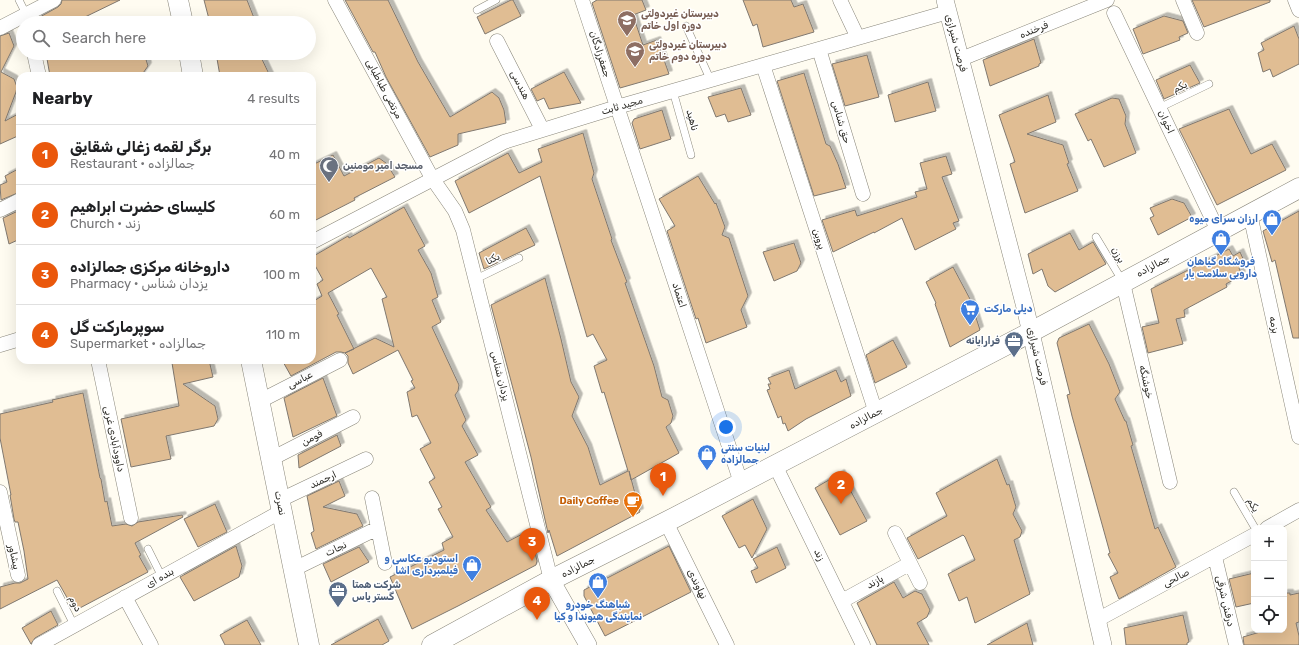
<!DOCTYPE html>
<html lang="en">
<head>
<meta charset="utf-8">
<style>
  :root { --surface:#fff; --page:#f6f6f6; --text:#202124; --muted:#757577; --line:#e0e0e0; --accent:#ea580c }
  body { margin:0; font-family:Rubik,Vazirmatn,sans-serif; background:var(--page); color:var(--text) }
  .controls { position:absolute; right:12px; bottom:12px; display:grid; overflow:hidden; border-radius:8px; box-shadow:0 4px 16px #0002 }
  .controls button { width:36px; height:36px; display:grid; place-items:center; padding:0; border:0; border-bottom:1px solid var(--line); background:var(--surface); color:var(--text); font:20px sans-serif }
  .you { position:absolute; left:726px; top:427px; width:14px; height:14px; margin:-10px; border:3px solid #fff; border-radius:50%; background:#1a73e8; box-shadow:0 0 0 6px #1a73e833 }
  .badge { display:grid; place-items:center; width:26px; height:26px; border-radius:50%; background:var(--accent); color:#fff; font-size:13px; font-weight:700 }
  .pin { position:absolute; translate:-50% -33px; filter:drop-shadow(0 1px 2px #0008) }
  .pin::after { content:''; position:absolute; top:21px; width:14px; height:12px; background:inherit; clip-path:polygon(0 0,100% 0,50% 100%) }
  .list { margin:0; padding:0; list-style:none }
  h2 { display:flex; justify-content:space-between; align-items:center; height:52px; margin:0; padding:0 16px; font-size:17px }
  h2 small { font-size:13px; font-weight:400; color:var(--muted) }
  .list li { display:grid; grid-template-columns:26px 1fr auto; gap:12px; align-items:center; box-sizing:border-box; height:60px; padding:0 16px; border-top:1px solid var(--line) }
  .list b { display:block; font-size:15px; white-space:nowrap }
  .list p { margin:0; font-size:13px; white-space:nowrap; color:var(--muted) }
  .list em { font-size:13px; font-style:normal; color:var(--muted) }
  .icon { flex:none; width:22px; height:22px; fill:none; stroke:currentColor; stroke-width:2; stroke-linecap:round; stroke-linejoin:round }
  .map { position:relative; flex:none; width:1299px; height:645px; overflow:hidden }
  .search { position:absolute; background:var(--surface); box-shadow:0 4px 16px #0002; left:16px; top:16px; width:300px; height:44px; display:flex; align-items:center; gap:10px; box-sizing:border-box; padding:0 14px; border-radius:22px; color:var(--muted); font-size:15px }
  .panel { position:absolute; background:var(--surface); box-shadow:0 4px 16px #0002; left:16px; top:72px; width:300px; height:292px; border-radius:12px }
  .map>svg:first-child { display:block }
  .building { fill:#e0bd93; stroke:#80786f; filter:url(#shadow) }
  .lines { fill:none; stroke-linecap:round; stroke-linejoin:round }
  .service-casing { stroke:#89867a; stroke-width:8 }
  .minor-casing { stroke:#89867a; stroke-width:15 }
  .tertiary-casing { stroke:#89867a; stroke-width:18 }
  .secondary-casing { stroke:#89867a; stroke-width:21 }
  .service { stroke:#fff; stroke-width:7 }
  .minor { stroke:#fff; stroke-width:14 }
  .tertiary { stroke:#fff; stroke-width:17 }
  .secondary { stroke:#fff; stroke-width:20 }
  .labels { text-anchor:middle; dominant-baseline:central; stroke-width:3; stroke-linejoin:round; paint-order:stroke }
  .education-label { font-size:10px; font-weight:bold; fill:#785e54; stroke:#fff; text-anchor:start }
  .street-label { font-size:10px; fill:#2b2a25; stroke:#fff }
  .worship-label { font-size:10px; font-weight:bold; fill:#5b616d; stroke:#fff; text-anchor:start }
  .shop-label { font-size:10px; font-weight:bold; fill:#366cbe; stroke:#fff; text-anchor:end }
  .service-label { font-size:10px; font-weight:bold; fill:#4e5e75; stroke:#fff; text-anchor:end }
  .food-label { font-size:10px; font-weight:bold; fill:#c56008; stroke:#fff; text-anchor:end }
</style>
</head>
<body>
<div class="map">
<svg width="1299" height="645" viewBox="0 0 1299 645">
  <defs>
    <filter id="shadow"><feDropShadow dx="3.5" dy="-3.5" stdDeviation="0" flood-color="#0004"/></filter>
  </defs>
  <rect width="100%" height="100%" fill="#fffcf1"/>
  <path class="building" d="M62,0H120L85,17V19L77,23H40L38,18L58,7L61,4Z
    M204,0H247L256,23H210Z
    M345,0H388L418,62L450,117L492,92L499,98L504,110L506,123L458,134V145L430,157L386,77L375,52H373Z
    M511,0H513L521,16L485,34L477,17Z
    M597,0H642L646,10L633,15L643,45L657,40L669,74L620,88L592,3Z
    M743,0H791L794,7L803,4L814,32L763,47L757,24L753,26Z
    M1192,0H1270V2L1204,27Z
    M1164,16L1183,21L1188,33L1179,37L1180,40L1143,54L1133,29Z
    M1294,26L1299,39V64L1273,77L1270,69L1263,72L1258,53L1264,50L1261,43Z
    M9,33L14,46L1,72L14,79L17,87L16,92L5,121L20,113V135L0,144V36Z
    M1034,39L1041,63L1039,64V66L990,86L983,60Z
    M46,53H144L148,66L141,76H50Z
    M216,53H259L270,76H220Z
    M867,55L879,97L845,106L832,64Z
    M1190,65L1200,83L1164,99L1156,80Z
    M564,72L581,103L549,109L544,98L537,101L531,89Z
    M804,73L826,144L830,146L838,164L846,188L814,196L777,81Z
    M928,82L936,111L895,122L888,95Z
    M741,88L751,115L728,122L725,114L716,117L708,97Z
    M1048,95L1056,122L1027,134L1063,145L1069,163L1067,164L1078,191L1025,213L1010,164L1015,162L999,115Z
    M1112,98L1119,99L1126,116L1125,124L1136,153L1104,167L1091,139L1088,141L1075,114Z
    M1229,109L1251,154L1272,144L1286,170L1217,205L1179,129Z
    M662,110L671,139L640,149L632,123L634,119Z
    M583,133L594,173L592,179L612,239L611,240L627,282L625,283L654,366L662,397L668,400L673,416L671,423L666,427L679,453L631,480L629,471L640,512L557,556L549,530L548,533L531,457L491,305L545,278L561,339L571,382L579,397L572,416L588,447L600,485L628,471L604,392L602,393L594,366L607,360L593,334L587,337L540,176L469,213L455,181L508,153L519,173L542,162L538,149Z
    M333,155L344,176L379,158L386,163L395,177L354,198L355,200L312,222V165Z
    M946,156L952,174L942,177L959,221L953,223L956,229L915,250L902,218L874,233V232L833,252L822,220L855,210L857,216L917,197L915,192L927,189L920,163Z
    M20,168V192L1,200L0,185L7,182L5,176Z
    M698,176L715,204L716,203L725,227L722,235L729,238L748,296L741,310L747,327L706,343L698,318L696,319L667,231L675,226L659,199Z
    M1172,199L1184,203L1192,217L1158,235L1150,218L1154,216L1150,208Z
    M404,207L425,246L418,250L431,273L438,297L432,300L441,322L432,327L459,385L458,391L455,395L466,420L462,426L478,455L465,462L491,507L486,510L507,542L530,530L537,561L536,565L458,606L412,629L390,577L444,550L442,543L453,537L438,509L442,507L429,482L435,478L420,449L431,443L417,415L412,417L407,392L415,388L411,381L413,380L398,350L353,374L348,363V356L345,353L375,338L394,347L382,299L387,297L371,268L328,293L339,314L337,315L354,349L345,353L341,352H336L291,376L282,360H312V302L322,296L317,284L323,280L312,260V257L348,236L349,238Z
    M20,210V239L9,244L3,218Z
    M1299,211V338H1293L1275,260L1272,262L1263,231Z
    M526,228L535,245L484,269L479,253Z
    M1070,233L1079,250L1093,242L1106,264L1055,292L1048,286L1042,269L1033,274L1028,254Z
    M794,243L801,263L797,271L774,281L763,252Z
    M1229,249L1233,256L1240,252L1245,263L1239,268L1242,275L1226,284L1227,287L1184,310L1185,317L1176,319L1183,344L1148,353L1142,327L1159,323L1151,289Z
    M953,267L970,299L980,330L950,347L935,304L936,303L926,282Z
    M1089,324L1109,364L1120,392L1115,399L1125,421H1126L1133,445L1131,446L1155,529L1158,527L1176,567L1119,599L1110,577L1118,573L1108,554L1110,553L1072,416L1067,395L1070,394L1057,343L1059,338Z
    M893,340L907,367L875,383L866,355Z
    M185,360H209L213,377L183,384L215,406L218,419L214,426L166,436L171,459L131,467L121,419L179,406L172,363Z
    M789,370L795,389L836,370L841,382L846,379L851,396L806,419L788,431L785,423L783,424L781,416L778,418L767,390L770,389L768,384H771L768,378Z
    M323,378L337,416L293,437L284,398Z
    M83,393L100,478L101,479L105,502L107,501L112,526L126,524L132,526L138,522L182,515L183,517L135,543L141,555L139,556L148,572L78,609L74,610L57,580L0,609V587L15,583H20L28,579L24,551L18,522H15L14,519L10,495H11L0,438V414L53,402L52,400Z
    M337,435L341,446L299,468L298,455Z
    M997,459L1007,485L1009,484L1016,507L1013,514L1022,531L1020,537L1014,540L1030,594L975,623L967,597L959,601L948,574L975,560L965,537L963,535L918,559L907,538L947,516L936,493Z
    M841,473L867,521L840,535L815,488Z
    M339,481L345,496L323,507L357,514L363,526L316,549L311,533L314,531L307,496Z
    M753,499L767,529L752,558L745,545L739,548L722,516Z
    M215,504L227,532L198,547L184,519Z
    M236,546L242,566L239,577L194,601L180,577Z
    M669,546L691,592L605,636L584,596V590Z
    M359,547L369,562L331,582L323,564Z
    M777,547L786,568L756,583L751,571L758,568L753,559Z
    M1254,573V603L1236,607L1229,579Z
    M894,582L903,598L915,591L922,594L930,610L927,617L917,623L929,645H877L857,603Z
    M1284,593H1290V595L1299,593V622L1296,623L1299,636V645H1244L1243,637L1267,630H1284Z
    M51,611L58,625L35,638L31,644L22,628Z
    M1183,615L1189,642L1187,643V645H1126L1124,628Z
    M378,619L389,641L382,645H331Z
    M247,620L261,645H225L220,635Z
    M1027,623L1033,645H987Z"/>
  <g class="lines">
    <g class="service-casing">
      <path id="service" d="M19,0L26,14
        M477,10L496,0
        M686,26L711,81
        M673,91L691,155
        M1159,108L1209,84
        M1096,237L1123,282
        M476,279L519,258
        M1234,492L1255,528
        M148,549L162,577
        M57,591L74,625"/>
    </g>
    <g class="minor-casing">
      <path id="minor" d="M335,0L432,178L455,211L463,230L551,580
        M582,0L741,483
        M840,0L858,38
        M1183,0L1197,33
        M1295,0L1299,10
        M1114,13L1218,231
        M0,28L54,0
        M497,41L542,129
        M819,49L863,194
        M34,53L39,76
        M961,59L1107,0
        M763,65L876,413
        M0,210L20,200
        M1250,214L1299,437
        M312,242L504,142L617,107L948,12
        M1123,283L1170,482
        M0,345L20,339
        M98,360L131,518
        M260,401L340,360
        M271,459L353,417
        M775,465L863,645
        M0,492L18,575
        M372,498L385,563
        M280,500L366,459
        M666,522L727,645
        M1267,528L1299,510
        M895,533L920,583
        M1215,557L1236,645
        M294,569L378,528
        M125,597L151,645
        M842,601L909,564
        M1097,620L1254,535
        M39,645L282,511"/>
    </g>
    <g class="tertiary-casing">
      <path id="tertiary" d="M945,0L1025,307L1103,645
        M551,580L588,645"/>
    </g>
    <g class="secondary-casing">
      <path id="secondary" d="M178,0L183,23
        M189,53L193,76
        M251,360L309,645
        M432,645L551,580L666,522L1031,332L1299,188"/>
    </g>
    <use href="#service" class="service"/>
    <use href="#minor" class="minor"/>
    <use href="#tertiary" class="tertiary"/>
    <use href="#secondary" class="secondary"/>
  </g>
  <defs>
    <g id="school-pin" transform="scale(1)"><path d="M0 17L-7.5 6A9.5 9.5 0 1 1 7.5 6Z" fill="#8d6e63" stroke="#fff"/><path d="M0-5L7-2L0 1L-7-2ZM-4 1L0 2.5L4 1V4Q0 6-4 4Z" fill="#fff"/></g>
    <g id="mosque-pin" transform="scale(1)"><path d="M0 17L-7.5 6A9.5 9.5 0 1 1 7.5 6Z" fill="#6b7280" stroke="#fff"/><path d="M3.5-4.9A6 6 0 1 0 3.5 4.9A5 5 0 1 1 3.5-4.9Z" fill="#fff"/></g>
    <g id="shop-pin" transform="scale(1)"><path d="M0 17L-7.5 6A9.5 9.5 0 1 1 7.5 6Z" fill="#3f7fe0" stroke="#fff"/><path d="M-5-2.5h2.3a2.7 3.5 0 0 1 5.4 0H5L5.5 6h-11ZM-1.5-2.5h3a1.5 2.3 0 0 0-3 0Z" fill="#fff"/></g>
    <g id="supermarket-pin" transform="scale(1)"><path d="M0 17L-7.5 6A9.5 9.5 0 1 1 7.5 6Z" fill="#3f7fe0" stroke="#fff"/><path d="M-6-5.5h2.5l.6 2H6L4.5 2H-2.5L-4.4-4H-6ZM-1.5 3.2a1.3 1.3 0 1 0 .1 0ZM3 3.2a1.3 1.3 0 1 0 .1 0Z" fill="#fff"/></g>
    <g id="office-pin" transform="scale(1)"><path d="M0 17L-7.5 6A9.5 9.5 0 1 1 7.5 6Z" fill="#5c6f8a" stroke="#fff"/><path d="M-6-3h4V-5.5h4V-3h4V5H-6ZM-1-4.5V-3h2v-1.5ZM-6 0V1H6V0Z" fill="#fff"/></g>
    <g id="cafe-pin" transform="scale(1)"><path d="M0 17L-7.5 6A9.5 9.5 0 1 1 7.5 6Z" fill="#e8710a" stroke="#fff"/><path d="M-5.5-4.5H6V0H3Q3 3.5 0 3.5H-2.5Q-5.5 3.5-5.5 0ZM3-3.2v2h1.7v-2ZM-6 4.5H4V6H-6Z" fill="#fff"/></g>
  </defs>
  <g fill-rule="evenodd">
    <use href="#school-pin" x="627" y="20"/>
    <use href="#school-pin" x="635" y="51"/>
    <use href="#mosque-pin" x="329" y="166"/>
    <use href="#shop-pin" x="1272" y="219"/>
    <use href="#shop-pin" x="1221" y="239"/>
    <use href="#supermarket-pin" x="970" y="309"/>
    <use href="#office-pin" x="1014" y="341"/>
    <use href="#shop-pin" x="707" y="454"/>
    <use href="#cafe-pin" x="633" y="501"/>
    <use href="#shop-pin" x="472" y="565"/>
    <use href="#shop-pin" x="598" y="582"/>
    <use href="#office-pin" x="338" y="591"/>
  </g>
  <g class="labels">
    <g class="education-label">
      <text x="641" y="14">دبیرستان غیردولتی<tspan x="641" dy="12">دوره اول خاتم</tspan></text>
      <text x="649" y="45">دبیرستان غیردولتی<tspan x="649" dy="12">دوره دوم خاتم</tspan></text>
    </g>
    <g class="street-label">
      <text transform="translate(1034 30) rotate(-22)">فرخنده</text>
      <text transform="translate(956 43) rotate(75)">فرصت شیرازی</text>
      <text transform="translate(600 54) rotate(72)">جعفرزادگان</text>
      <text transform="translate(520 85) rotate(63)">هندسی</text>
      <text transform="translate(1180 87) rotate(-25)">یکم</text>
      <text transform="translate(384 89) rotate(62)">مرتضی طباطبایی</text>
      <text transform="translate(622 106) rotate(-16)">مجید ثابت</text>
      <text transform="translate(692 120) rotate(74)">ناهید</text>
      <text transform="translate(841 122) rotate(73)">حق شناس</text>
      <text transform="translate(1166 122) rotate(65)">اخوان</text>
      <text transform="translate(819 239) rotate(72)">پروین</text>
      <text transform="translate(1118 255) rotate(60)">برزن</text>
      <text transform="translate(493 259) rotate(-27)">یکتا</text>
      <text transform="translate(1153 266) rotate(-28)">جمالزاده</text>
      <text transform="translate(679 295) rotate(72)">اعتماد</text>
      <text transform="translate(1274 325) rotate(78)">بزمه</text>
      <text transform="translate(1037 356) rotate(77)">فرصت شیرازی</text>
      <text transform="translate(500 376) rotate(76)">یزدان شناس</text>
      <text transform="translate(300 380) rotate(-27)">عباسی</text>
      <text transform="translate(1146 382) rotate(77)">خوشنگه</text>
      <text transform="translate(866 418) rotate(-28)">جمالزاده</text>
      <text transform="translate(312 438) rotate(-27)">فومن</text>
      <text transform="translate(114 439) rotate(78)">داوودآبادی غربی</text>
      <text transform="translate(323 480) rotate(-25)">ارجمند</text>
      <text transform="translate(280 503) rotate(79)">نصرت</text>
      <text transform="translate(1253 505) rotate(59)">یکم</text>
      <text transform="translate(336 549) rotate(-26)">نجات</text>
      <text transform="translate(819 555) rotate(64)">زند</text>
      <text transform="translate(14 557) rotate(77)">پیشاور</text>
      <text transform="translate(578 567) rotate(-27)">جمالزاده</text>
      <text transform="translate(160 578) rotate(-29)">بنده ای</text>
      <text transform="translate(1176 578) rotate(-28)">صالحی</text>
      <text transform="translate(875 582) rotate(-29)">پازند</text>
      <text transform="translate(697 584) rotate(64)">نهاوندی</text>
      <text transform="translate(1225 601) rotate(77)">درفش شرقی</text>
      <text transform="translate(75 604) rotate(64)">دوم</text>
    </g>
    <g class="worship-label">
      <text x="343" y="166">مسجد امیر مومنین</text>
    </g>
    <g class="shop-label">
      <text x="1258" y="219">ارزان سرای میوه</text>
      <text x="1221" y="262" text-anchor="middle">فروشگاه گیاهان<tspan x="1221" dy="12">دارویی سلامت یار</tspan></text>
      <text x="984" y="309" text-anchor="start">دیلی مارکت</text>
      <text x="721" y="448" text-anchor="start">لبنیات سنتی<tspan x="721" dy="12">جمالزاده</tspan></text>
      <text x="458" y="559">استودیو عکاسی و<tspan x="458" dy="12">فیلمبرداری اشا</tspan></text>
      <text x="598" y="605" text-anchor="middle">شباهنگ خودرو<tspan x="598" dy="12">نمایندگی هیوندا و کیا</tspan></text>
    </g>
    <g class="service-label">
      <text x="1000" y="341">فرارایانه</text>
      <text x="352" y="585" text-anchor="start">شرکت همتا<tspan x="352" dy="12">گستر یاس</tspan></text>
    </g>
    <g class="food-label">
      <text x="619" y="501">Daily Coffee</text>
    </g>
  </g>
</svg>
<div class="controls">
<button>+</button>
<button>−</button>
<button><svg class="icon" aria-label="locate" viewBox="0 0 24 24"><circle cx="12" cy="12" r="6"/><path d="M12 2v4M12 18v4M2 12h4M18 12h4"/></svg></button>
</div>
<div class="you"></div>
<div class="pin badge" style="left:663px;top:496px">1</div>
<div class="pin badge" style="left:841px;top:504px">2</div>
<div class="pin badge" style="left:532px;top:561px">3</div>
<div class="pin badge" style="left:537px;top:620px">4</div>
<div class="search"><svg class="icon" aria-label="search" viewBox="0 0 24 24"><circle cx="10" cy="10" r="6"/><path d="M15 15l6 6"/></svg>Search here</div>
<section class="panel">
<h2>Nearby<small>4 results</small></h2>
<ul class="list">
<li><span class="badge">1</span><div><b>برگر لقمه زغالی شقایق</b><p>Restaurant · جمالزاده</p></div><em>40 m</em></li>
<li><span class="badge">2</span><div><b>کلیسای حضرت ابراهیم</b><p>Church · زند</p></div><em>60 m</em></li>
<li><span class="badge">3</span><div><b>داروخانه مرکزی جمالزاده</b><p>Pharmacy · یزدان شناس</p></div><em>100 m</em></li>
<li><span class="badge">4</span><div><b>سوپرمارکت گل</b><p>Supermarket · جمالزاده</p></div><em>110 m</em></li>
</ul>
</section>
</div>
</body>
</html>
